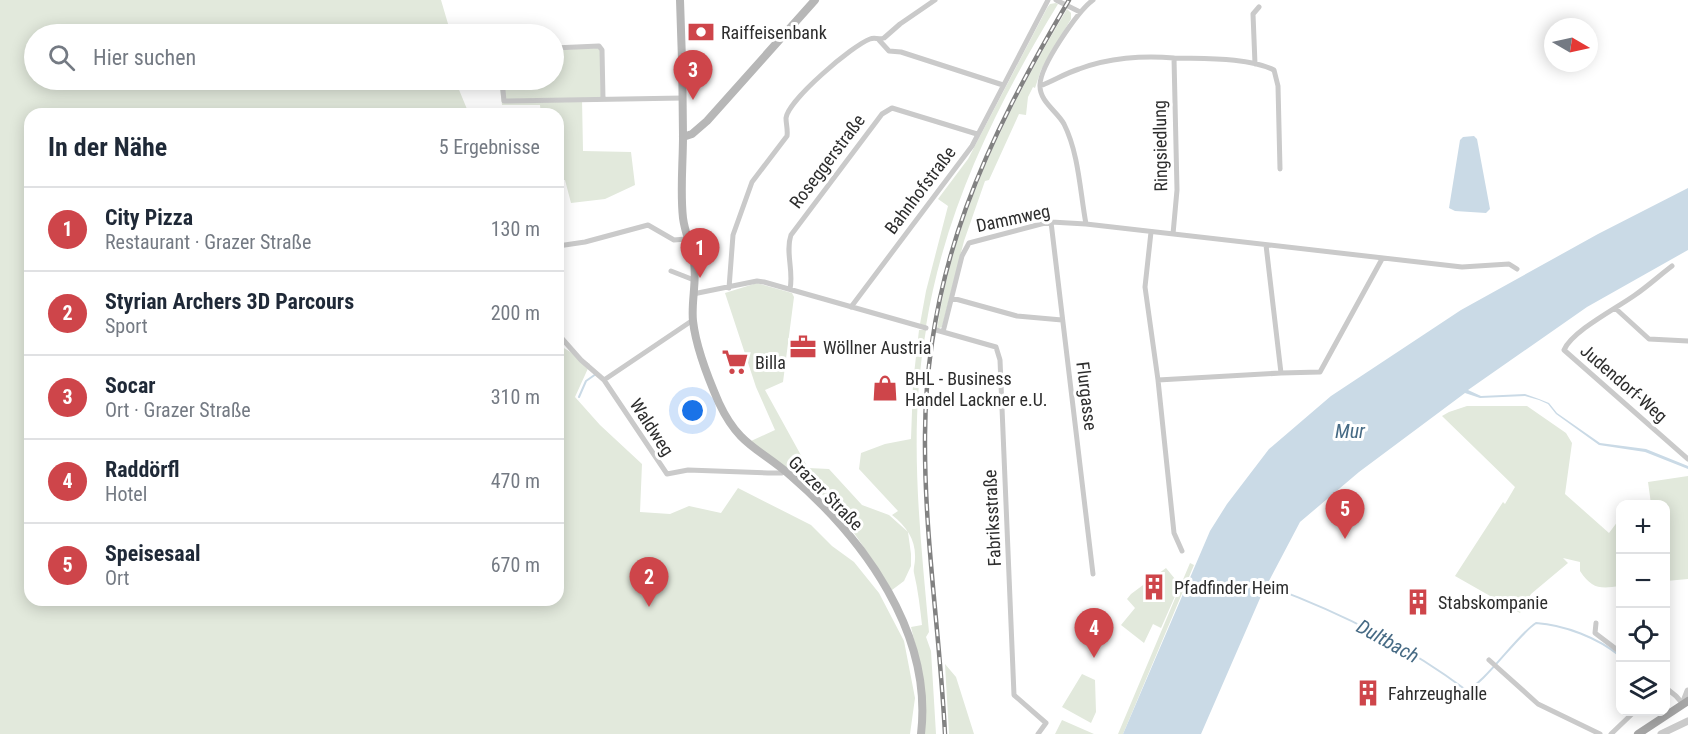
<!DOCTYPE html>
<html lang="de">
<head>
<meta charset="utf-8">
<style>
  :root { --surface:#fff; --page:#f6f6f7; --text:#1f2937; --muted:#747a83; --line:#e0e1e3; --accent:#ce454a }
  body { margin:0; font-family:"Roboto Condensed",sans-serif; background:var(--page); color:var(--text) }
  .controls { position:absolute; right:18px; bottom:18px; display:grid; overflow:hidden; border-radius:12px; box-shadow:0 3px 15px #0003 }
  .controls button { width:54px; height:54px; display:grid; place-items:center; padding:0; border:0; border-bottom:2px solid var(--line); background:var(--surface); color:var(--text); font:30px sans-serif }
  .compass { position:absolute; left:1544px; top:18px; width:54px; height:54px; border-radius:50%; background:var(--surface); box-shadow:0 3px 15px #0003; rotate:99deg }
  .you { position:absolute; left:693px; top:411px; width:21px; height:21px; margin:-15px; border:4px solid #fff; border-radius:50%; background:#1a73e8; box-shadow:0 0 0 9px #1a73e833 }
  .badge { display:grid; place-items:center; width:39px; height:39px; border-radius:50%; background:var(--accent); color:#fff; font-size:20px; font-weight:700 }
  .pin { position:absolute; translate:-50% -50px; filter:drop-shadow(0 2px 3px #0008) }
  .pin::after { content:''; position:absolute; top:32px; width:21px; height:18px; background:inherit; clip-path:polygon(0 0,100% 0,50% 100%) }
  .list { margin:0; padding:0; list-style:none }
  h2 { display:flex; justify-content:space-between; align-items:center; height:78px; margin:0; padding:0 24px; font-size:26px }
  h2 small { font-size:20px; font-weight:400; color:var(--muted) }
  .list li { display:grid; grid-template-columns:39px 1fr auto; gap:18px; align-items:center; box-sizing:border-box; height:84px; padding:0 24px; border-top:2px solid var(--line) }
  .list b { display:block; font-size:22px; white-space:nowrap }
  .list p { margin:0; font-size:20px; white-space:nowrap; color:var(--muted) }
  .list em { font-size:20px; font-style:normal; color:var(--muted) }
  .icon { flex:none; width:33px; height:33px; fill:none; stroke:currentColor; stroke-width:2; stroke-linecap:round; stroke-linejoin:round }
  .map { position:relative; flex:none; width:1688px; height:734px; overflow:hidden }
  .search { position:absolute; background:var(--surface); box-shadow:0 3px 15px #0003; left:24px; top:24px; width:540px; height:66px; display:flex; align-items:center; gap:15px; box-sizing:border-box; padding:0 21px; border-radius:33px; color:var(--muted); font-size:22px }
  .panel { position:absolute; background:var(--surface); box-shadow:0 3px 15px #0003; left:24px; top:108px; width:540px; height:498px; border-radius:18px }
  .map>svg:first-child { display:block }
  .green { fill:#e2e9dc }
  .water { fill:#cadae6 }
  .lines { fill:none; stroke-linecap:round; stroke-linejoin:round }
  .stream { stroke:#cadae6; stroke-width:2 }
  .minor { stroke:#cacaca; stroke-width:5 }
  .tertiary { stroke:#cacaca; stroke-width:7 }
  .secondary { stroke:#b7b7b7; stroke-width:8 }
  .primary { stroke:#a5a5a5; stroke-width:8 }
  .rail-casing { stroke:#828282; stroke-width:4.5 }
  .rail { stroke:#fff; stroke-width:2; stroke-dasharray:7; stroke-linecap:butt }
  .labels { text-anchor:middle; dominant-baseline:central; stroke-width:6; stroke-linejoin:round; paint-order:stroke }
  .poi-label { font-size:18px; fill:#2d2d2d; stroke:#fff; text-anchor:start }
  .street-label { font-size:18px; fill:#2d2d2d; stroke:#fff }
  .water-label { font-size:20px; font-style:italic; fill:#466a84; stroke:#fff }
</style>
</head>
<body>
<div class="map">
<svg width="1688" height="734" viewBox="0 0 1688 734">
  <rect width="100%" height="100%" fill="#fff"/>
  <path class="green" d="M0,0H441L451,34H34V80H455L469,114H30V600H558L559,345L590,364L575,397L600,425L642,464L640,512L670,514L689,506L721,513L738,488L811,525L832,546L854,562L879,593L904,641L915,698L910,734H0Z
    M1056,3L1058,4C997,104 945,209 926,326L920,324L926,291L948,206L938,199L968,159L1047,8L1050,4Z
    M1067,9L1071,13V19L1041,70L1035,88L1033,87L1028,97L1026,115L1019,114L989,180L985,181L964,241L942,327L937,329C954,215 1009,106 1067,9Z
    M598,48L600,51L601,98L582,99L583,151L631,152L635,185L605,199L571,203L565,180H558V114H541L540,105H502L499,80H554V50Z
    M757,283L792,293L794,297L783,382L765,390L808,468L829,469L862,505L889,515L908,532L911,554V566L904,581L892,590C865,549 842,510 804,477C800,474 795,474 791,472C777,463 764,451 751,441L775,430L756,387L725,293Z
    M919,330H926C908,430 920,532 929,632L926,637L931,651L936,734H925L923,677L911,627L922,625C920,607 918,590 914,573C913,569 915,564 915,559C916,540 907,527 892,515L898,511L859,469L861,453L885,444L911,439L913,383Z
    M1467,406H1527L1566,433L1572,443L1565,494L1609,533L1618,521L1620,520V586C1600,589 1592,589 1580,571V562L1563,558L1568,563L1531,594L1520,613L1455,576L1503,502L1505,504L1515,487L1442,416L1449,412Z
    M1688,476V579L1666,581V504H1651L1648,482Z
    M1190,563L1194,565L1123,734H1118Z
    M1166,568L1180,585L1161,628L1153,624L1144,643L1121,625L1135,608L1127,599L1131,594Z
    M945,664L956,677L974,734H949Z
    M1082,674L1095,680L1096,712L1091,723L1062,707Z
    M1062,720L1094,734H1055Z"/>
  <path class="water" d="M1474,136L1477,139L1490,209L1486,213L1455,211L1449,208L1460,140L1463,137Z
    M1688,188V250L1587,307L1468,390L1481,396L1525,394L1539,399L1549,403L1557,413L1600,443L1646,449L1688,466V469L1645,452L1599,445L1556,414L1548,404L1539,400L1525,396L1480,398L1465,393L1359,472L1300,522L1261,596L1201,734H1123L1210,531L1227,504L1269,449L1331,396L1461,310L1598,234Z"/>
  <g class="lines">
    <path class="stream" d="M579,397L586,381L596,374
      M1266,585C1337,611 1405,644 1466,690C1482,687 1518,634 1536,623C1565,625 1598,638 1620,656"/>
    <path class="minor" d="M1056,0L1080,12
      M1093,0C1078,11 1039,67 1040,86C1040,102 1057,111 1064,124C1079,154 1080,192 1086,224L1462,267L1509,264L1517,269
      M879,40L889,51L901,52L1003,85
      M554,48L599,46L602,50L603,99
      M1174,58C1204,59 1247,57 1274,70L1278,86L1280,169
      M1255,64L1253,14L1259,7
      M502,80L504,101L683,98
      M1040,86C1053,81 1066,73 1079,69C1108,58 1143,55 1174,58L1177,190L1173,234
      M1051,222L1093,574
      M1151,232L1145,287L1158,380L1281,373
      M1266,245L1281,373L1320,372L1382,259
      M558,246L585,242L648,225L674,240L686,239
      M1672,266C1660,275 1648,286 1635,295C1617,308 1572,331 1564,350L1688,459
      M671,271L694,280
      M729,288L733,235L752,182L787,136C788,130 786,124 786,118C788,100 853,45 870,39C875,37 878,40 884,38L900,24L935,0
      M790,289C794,271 785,252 791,235L882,114L892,108L977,134
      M693,294L757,281L764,282L926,328
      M952,298L1017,316L1062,320
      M851,307L972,146L1048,0
      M1615,308L1649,339L1688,341
      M936,330L996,347L1000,360L1014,695L1046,723L1038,734
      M943,332L962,256L969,243L1041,224L1051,222L1086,224
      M558,334L581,360L604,380L667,474L688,470L768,473H782L784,471
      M604,380L693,320
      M1158,380L1174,533L1182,551
      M1596,623L1595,633L1620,652
      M1489,660L1538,704L1600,734
      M1666,688L1676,696L1683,704
      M1611,734L1634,712"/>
    <path class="tertiary" d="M1683,704L1688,691
      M1661,734L1688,721"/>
    <path class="secondary" d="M680,0C682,45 683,91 683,136C683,164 680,191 683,218C685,234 692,247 694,262C697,281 691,302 693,321C696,348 708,378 719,403C739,446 759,448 791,476C864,539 933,633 921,734
      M683,137L692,134L707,121L815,0"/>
    <path class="primary" d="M1638,734L1688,701"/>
    <g class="rail-casing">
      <path id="rail" d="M945,734C940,634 924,535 925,435C926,267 986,141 1069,0"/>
    </g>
    <use href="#rail" class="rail"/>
  </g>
  <defs>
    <g id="bank-bare" transform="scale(2.07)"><path d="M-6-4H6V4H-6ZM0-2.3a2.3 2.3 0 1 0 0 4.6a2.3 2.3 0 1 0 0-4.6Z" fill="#ce454a" stroke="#fff" stroke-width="2.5" paint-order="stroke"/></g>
    <g id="office-bare" transform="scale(2.07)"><path d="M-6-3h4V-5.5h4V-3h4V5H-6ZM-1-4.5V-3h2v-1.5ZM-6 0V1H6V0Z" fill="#ce454a" stroke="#fff" stroke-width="2.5" paint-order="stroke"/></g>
    <g id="supermarket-bare" transform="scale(2.07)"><path d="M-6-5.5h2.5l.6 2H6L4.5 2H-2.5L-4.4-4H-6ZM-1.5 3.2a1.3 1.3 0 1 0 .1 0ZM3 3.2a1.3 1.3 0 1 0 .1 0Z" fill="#ce454a" stroke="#fff" stroke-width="2.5" paint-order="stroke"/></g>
    <g id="shop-bare" transform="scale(2.07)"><path d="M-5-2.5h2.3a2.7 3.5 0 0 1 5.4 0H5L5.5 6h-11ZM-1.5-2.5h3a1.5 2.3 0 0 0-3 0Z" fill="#ce454a" stroke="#fff" stroke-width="2.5" paint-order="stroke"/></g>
    <g id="building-bare" transform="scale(2.07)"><path d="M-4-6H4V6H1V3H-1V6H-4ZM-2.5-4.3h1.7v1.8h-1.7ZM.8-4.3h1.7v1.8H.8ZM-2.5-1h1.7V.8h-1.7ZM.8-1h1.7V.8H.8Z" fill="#ce454a" stroke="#fff" stroke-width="2.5" paint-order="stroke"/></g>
  </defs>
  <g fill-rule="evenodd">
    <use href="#bank-bare" x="701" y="32"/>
    <use href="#office-bare" x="803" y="347"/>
    <use href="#supermarket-bare" x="735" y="362"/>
    <use href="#shop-bare" x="885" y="388"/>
    <use href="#building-bare" x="1154" y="587"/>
    <use href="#building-bare" x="1418" y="602"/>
    <use href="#building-bare" x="1368" y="693"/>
  </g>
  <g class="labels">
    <g class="poi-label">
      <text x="721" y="32">Raiffeisenbank</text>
      <text x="823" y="347">Wöllner Austria</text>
      <text x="755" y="362">Billa</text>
      <text x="905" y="378">BHL - Business<tspan x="905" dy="21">Handel Lackner e.U.</tspan></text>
      <text x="1174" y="587">Pfadfinder Heim</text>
      <text x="1438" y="602">Stabskompanie</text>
      <text x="1388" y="693">Fahrzeughalle</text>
    </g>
    <g class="street-label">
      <text transform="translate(1160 146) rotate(-91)">Ringsiedlung</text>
      <text transform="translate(827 161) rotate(-53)">Roseggerstraße</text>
      <text transform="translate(920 190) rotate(-53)">Bahnhofstraße</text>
      <text transform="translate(1013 218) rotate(-12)">Dammweg</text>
      <text transform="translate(1624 383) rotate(41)">Judendorf-Weg</text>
      <text transform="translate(1087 396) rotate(83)">Flurgasse</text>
      <text transform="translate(652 427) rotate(57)">Waldweg</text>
      <text transform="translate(826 493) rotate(45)">Grazer Straße</text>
      <text transform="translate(992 518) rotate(-93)">Fabriksstraße</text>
    </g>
    <g class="water-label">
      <text x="1350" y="431">Mur</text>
      <text transform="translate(1388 641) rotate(29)">Dultbach</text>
    </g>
  </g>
</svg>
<div class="controls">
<button>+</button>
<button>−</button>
<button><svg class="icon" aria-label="locate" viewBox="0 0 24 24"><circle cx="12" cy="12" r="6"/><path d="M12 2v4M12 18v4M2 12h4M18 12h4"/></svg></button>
<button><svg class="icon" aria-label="layers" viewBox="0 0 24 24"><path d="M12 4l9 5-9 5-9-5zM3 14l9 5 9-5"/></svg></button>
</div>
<svg class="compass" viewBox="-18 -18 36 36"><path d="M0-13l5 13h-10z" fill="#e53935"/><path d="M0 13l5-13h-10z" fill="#747a83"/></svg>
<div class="you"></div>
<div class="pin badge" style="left:700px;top:278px">1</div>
<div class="pin badge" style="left:649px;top:607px">2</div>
<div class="pin badge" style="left:693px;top:100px">3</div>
<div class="pin badge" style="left:1094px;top:658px">4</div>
<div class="pin badge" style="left:1345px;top:539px">5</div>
<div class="search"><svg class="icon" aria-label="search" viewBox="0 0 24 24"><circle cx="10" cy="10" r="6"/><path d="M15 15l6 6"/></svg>Hier suchen</div>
<section class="panel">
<h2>In der Nähe<small>5 Ergebnisse</small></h2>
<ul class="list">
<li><span class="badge">1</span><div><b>City Pizza</b><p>Restaurant · Grazer Straße</p></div><em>130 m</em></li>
<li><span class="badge">2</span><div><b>Styrian Archers 3D Parcours</b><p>Sport</p></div><em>200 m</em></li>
<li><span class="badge">3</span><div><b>Socar</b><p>Ort · Grazer Straße</p></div><em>310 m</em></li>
<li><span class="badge">4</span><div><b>Raddörfl</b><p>Hotel</p></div><em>470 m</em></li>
<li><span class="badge">5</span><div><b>Speisesaal</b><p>Ort</p></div><em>670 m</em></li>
</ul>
</section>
</div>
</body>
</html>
